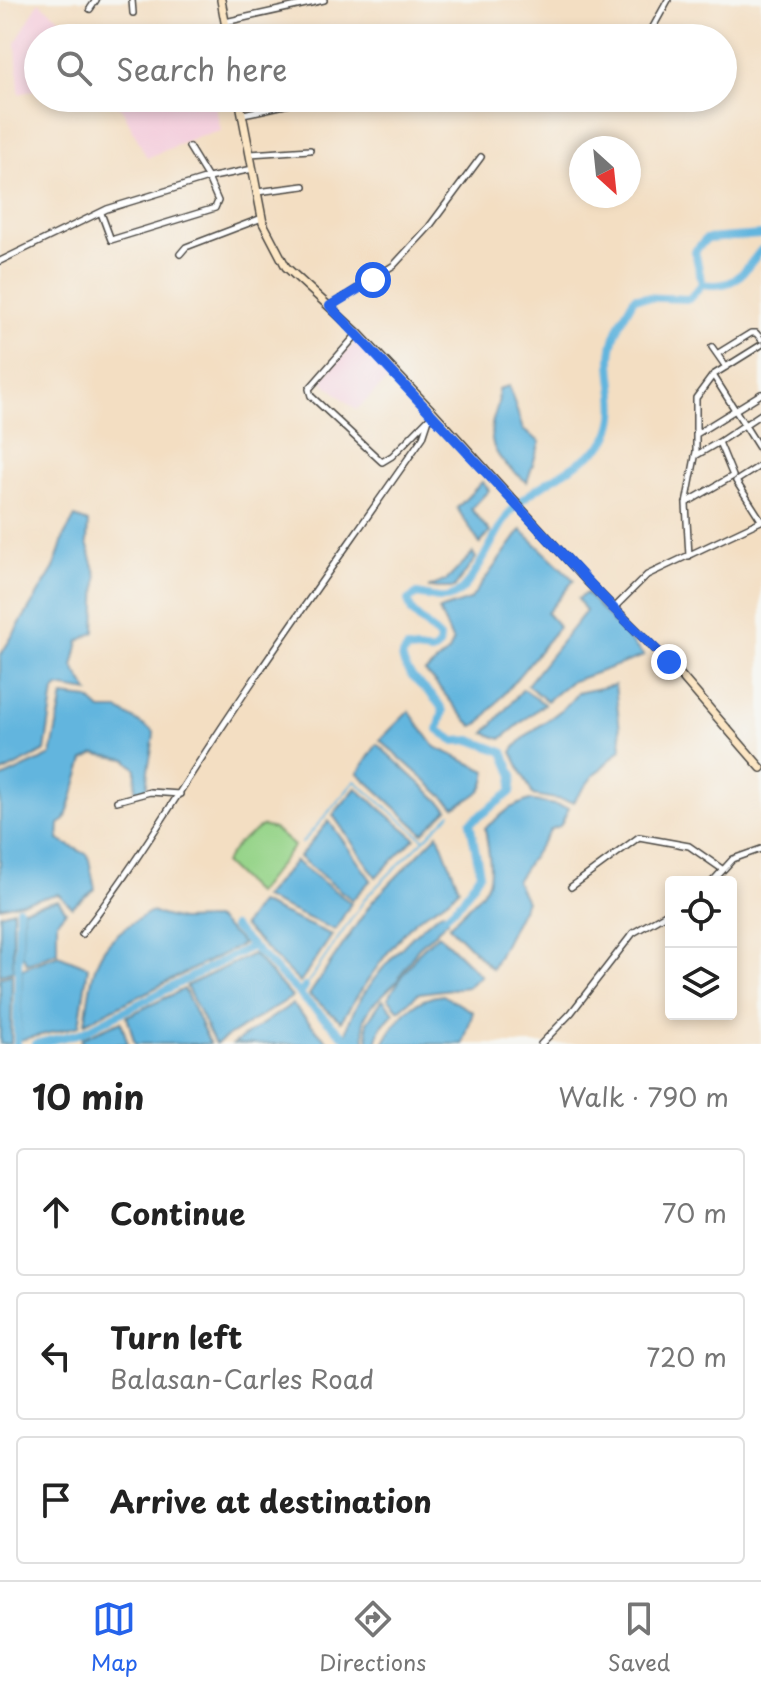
<!DOCTYPE html>
<html lang="en">
<head>
<meta charset="utf-8">
<style>
  :root { --surface:#fff; --page:#f2f2f2; --text:#222; --muted:#767676; --line:#e0e0e0; --accent:#2563eb }
  body { margin:0; font-family:"Playpen Sans",sans-serif; background:var(--page); color:var(--text) }
  .controls { position:absolute; right:24px; bottom:24px; display:grid; overflow:hidden; border-radius:8px; box-shadow:0 4px 12px #0003 }
  .controls button { width:72px; height:72px; display:grid; place-items:center; padding:0; border:0; border-bottom:2px solid var(--line); background:var(--surface); color:var(--text); font:40px sans-serif }
  .compass { position:absolute; left:569px; top:136px; width:72px; height:72px; border-radius:50%; background:var(--surface); box-shadow:0 4px 12px #0003; rotate:153deg }
  .stop { position:absolute; width:24px; height:24px; margin:-18px; border:6px solid #2563eb; border-radius:50%; background:#fff }
  .stop.end { background:#2563eb; border-color:#fff; box-shadow:0 2px 8px #0008 }
  .list { margin:0; padding:0; list-style:none }
  h2 { display:flex; justify-content:space-between; align-items:center; height:104px; margin:0; padding:0 32px; font-size:34px }
  h2 small { font-size:26px; font-weight:400; color:var(--muted) }
  .list li { display:grid; grid-template-columns:52px 1fr auto; gap:24px; align-items:center; box-sizing:border-box; height:128px; margin:0 16px 16px; padding:0 16px; border:2px solid var(--line); border-radius:8px }
  .list b { display:block; font-size:30px; white-space:nowrap }
  .list p { margin:0; font-size:26px; white-space:nowrap; color:var(--muted) }
  .list em { font-size:26px; font-style:normal; color:var(--muted) }
  .icon { flex:none; width:44px; height:44px; fill:none; stroke:currentColor; stroke-width:2; stroke-linecap:round; stroke-linejoin:round }
  .map { position:relative; flex:none; width:761px; height:1044px; overflow:hidden }
  .search { position:absolute; background:var(--surface); box-shadow:0 4px 12px #0003; left:24px; right:24px; top:24px; height:88px; display:flex; align-items:center; gap:20px; box-sizing:border-box; padding:0 28px; border-radius:44px; color:var(--muted); font-size:30px }
  .sheet { height:536px; background:var(--surface) }
  nav { display:flex; justify-content:space-around; align-items:center; box-sizing:border-box; height:112px; border-top:2px solid var(--line); background:var(--surface); font-size:22px; color:var(--muted) }
  nav a { display:grid; justify-items:center; gap:4px }
  nav .on { color:var(--accent) }
  .map>svg:first-child { display:block }
  .built { fill:#f4cfdd }
  .green { fill:#96d489; stroke:#60805a; stroke-width:2 }
  .water { fill:#62b5de; stroke:#467084; stroke-width:2 }
  .lines { fill:none; stroke-linecap:round; stroke-linejoin:round }
  .stream { stroke:#62b5de; stroke-width:2 }
  .river { stroke:#62b5de; stroke-width:8 }
  .minor-casing { stroke:#494642; stroke-width:8 }
  .secondary-casing { stroke:#494642; stroke-width:10 }
  .minor { stroke:#fff; stroke-width:5 }
  .secondary { stroke:#fce6c4; stroke-width:7 }
  .route { stroke:#2563eb; stroke-width:10 }
</style>
</head>
<body>
<div class="map">
<svg width="761" height="1044" viewBox="0 0 761 1044">
  <rect width="100%" height="100%" fill="#f6f6f2"/>
  <filter id="ink" filterUnits="userSpaceOnUse"><feTurbulence type="fractalNoise" baseFrequency=".0125" numOctaves="2"/><feDisplacementMap in="SourceGraphic" scale="16" xChannelSelector="R" yChannelSelector="G"/><feConvolveMatrix kernelMatrix="1 2 1 2 8 2 1 2 1" color-interpolation-filters="sRGB"/></filter>
  <filter id="wash" filterUnits="userSpaceOnUse"><feTurbulence type="fractalNoise" baseFrequency=".006" numOctaves="4" result="noise"/><feDisplacementMap in="SourceGraphic" scale="32" xChannelSelector="R" yChannelSelector="G"/><feGaussianBlur stdDeviation="1.8" result="paint"/><feColorMatrix in="noise" values="0 0 0 0 0 0 0 0 0 0 0 0 0 0 0 0 0 1.4 0 .05"/><feComposite in="paint" operator="in"/></filter>
  <g filter="url(#wash)">
    <rect width="100%" height="100%" fill="#f3dec2"/>
    <path class="built" d="M39,2L85,38H38V89L19,94L16,42Z
      M104,98H228L229,104L216,107L221,131L199,136L147,158L122,109Z
      M357,340L390,378L356,410L321,380Z"/>
    <path class="green" d="M262,826L274,829L294,846L256,894L224,863L238,843Z"/>
    <path class="water" d="M509,386L523,430L540,442L527,482C506,466 485,451 493,420C497,407 500,403 498,389Z
      M482,482L489,490L471,509L490,532L480,544L457,508Z
      M75,517L88,522L87,543L97,577L95,632L79,641L73,667L89,692L58,687L54,691L45,751L0,774V656L54,568L64,536Z
      M521,530L574,580L547,613L559,627L480,723L473,726C454,709 444,690 425,672L449,652L453,642L439,610L470,600Z
      M473,553L476,558L454,588H428L447,580Z
      M586,593L644,656L570,682L547,701L527,685L586,611L578,599Z
      M615,685L622,748L593,776L573,802L533,795L512,752C527,728 560,718 577,693Z
      M523,689L544,704L501,739L485,733Z
      M63,696L89,699L101,710H119L154,732C153,752 146,768 147,788L135,791L136,769L126,759L95,754L84,760L65,820L59,824L58,840L88,855L95,889L72,907L58,894L0,907V779L51,755Z
      M409,711L435,747L486,771C488,792 471,797 455,807L380,740Z
      M377,744L448,809L423,833L358,773Z
      M356,788L415,838L376,877L333,815Z
      M529,800L569,808L560,826L551,829L516,881L526,901L492,969L449,926C493,881 495,891 485,828L510,808Z
      M329,821L371,880L352,900L299,857Z
      M438,834L459,888C446,906 425,910 411,925C384,954 362,988 341,1021L309,995L372,902Z
      M295,861L351,903L335,930L263,898Z
      M58,900L66,911L57,921V952L27,964L22,954L23,909Z
      M259,903L332,935L300,983L243,926Z
      M13,910V970L0,975V914Z
      M443,911L448,920L417,949L397,981L372,1005L364,1019L365,1044H347C339,1006 414,930 443,911Z
      M150,912L180,920L216,919L243,944L85,1023C94,962 93,945 150,912Z
      M438,934L481,976L467,987L419,993L399,1010L388,998L418,953Z
      M253,954L292,997L215,1044L186,986Z
      M58,955L88,967L79,1026L20,1040L22,969Z
      M12,973L11,1044H0V978Z
      M184,989L210,1044H135L127,1016Z
      M443,995L473,1012L463,1044H383C397,1018 413,998 443,995Z
      M383,999L394,1013L381,1027L376,1044H369L367,1022Z
      M292,1004L330,1044H233Z
      M121,1021L128,1044H81L82,1038Z"/>
    <g class="lines">
      <path class="stream" d="M302,843L355,781L424,839
        M305,987L367,896L451,813"/>
      <path class="river" d="M702,284C736,289 741,275 761,250
        M439,922L462,901L480,873L470,823L511,792L513,776L503,752L471,740L455,741L438,730L443,711C433,689 407,682 402,657L407,649L432,652L439,646L440,638L412,612L408,600L417,594C428,596 443,601 453,596C476,586 496,525 515,506C533,486 601,455 608,437C621,409 611,388 611,359C611,336 624,316 635,297L689,299L702,284L695,251L706,239L761,235
        M233,927L300,994
        M305,987L300,994L303,998L346,1038
        M17,1044L19,909
        M35,1044L81,1033L252,946"/>
    </g>
  </g>
  <g filter="url(#ink)">
    <g class="lines">
      <g class="minor-casing">
        <path id="minor" d="M132,0L133,13
          M90,9L96,0
          M225,22L324,0
          M647,38L668,0
          M242,114C268,110 288,102 315,101
          M189,147L208,178L253,169
          M250,154L310,150
          M257,192L304,186
          M180,254L186,247L262,218
          M0,261L107,209L208,178L218,201L215,208L111,240L101,213
          M330,306L394,265L429,227L481,157
          M358,333L309,389L311,396L382,462L392,456L434,413
          M712,347L726,367
          M717,354L751,333H756L761,339
          M713,375L761,451
          M698,433L761,394
          M719,442L761,414
          M761,465L736,481L761,520
          M686,503L733,476L719,442L695,456
          M689,556L686,504L696,452V398L713,375L761,345
          M614,608L647,575L761,521
          M117,801L150,792L180,794
          M712,882L733,859L761,849
          M571,887L639,837L689,846L722,869
          M82,934C136,865 179,791 228,718C291,623 358,531 423,437L429,419
          M541,1044L571,1013L633,933L671,911"/>
      </g>
      <g class="secondary-casing">
        <path id="secondary" d="M221,0L228,38
          M239,98L263,223L286,267L358,333L434,413L587,581L678,672L761,768"/>
      </g>
      <use href="#minor" class="minor"/>
      <use href="#secondary" class="secondary"/>
    </g>
  </g>
  <g class="lines" filter="url(#ink)">
    <path class="route" d="M373,280L330,306L613,608L669,662"/>
  </g>
</svg>
<div class="controls">
<button><svg class="icon" aria-label="locate" viewBox="0 0 24 24"><circle cx="12" cy="12" r="6"/><path d="M12 2v4M12 18v4M2 12h4M18 12h4"/></svg></button>
<button><svg class="icon" aria-label="layers" viewBox="0 0 24 24"><path d="M12 4l9 5-9 5-9-5zM3 14l9 5 9-5"/></svg></button>
</div>
<svg class="compass" viewBox="-18 -18 36 36"><path d="M0-13l5 13h-10z" fill="#e53935"/><path d="M0 13l5-13h-10z" fill="#767676"/></svg>
<div class="stop" style="left:373px;top:280px"></div>
<div class="stop end" style="left:669px;top:662px"></div>
<div class="search"><svg class="icon" aria-label="search" viewBox="0 0 24 24"><circle cx="10" cy="10" r="6"/><path d="M15 15l6 6"/></svg>Search here</div>
</div>
<section class="sheet">
<h2>10 min<small>Walk · 790 m</small></h2>
<ul class="list">
<li><svg class="icon" aria-label="ahead" viewBox="0 0 24 24"><path d="M12 20V5M6 11l6-6 6 6"/></svg><div><b>Continue</b></div><em>70 m</em></li>
<li><svg class="icon" aria-label="left" viewBox="0 0 24 24"><path d="M17 20v-9H6M10 6l-5 5 5 5"/></svg><div><b>Turn left</b><p>Balasan-Carles Road</p></div><em>720 m</em></li>
<li><svg class="icon" aria-label="arrive" viewBox="0 0 24 24"><path d="M6 21V4h12l-3 4 3 4H6"/></svg><div><b>Arrive at destination</b></div></li>
</ul>
</section>
<nav>
<a class="on"><svg class="icon" aria-label="map" viewBox="0 0 24 24"><path d="M3 6l6-2 6 2 6-2v14l-6 2-6-2-6 2zM9 4v14M15 6v14"/></svg>Map</a>
<a><svg class="icon" aria-label="directions" viewBox="0 0 24 24"><path d="M12 3l9 9-9 9-9-9zM9 14v-3h6M13 9l2 2-2 2"/></svg>Directions</a>
<a><svg class="icon" aria-label="saved" viewBox="0 0 24 24"><path d="M7 4h10v16l-5-4-5 4z"/></svg>Saved</a>
</nav>
</body>
</html>
